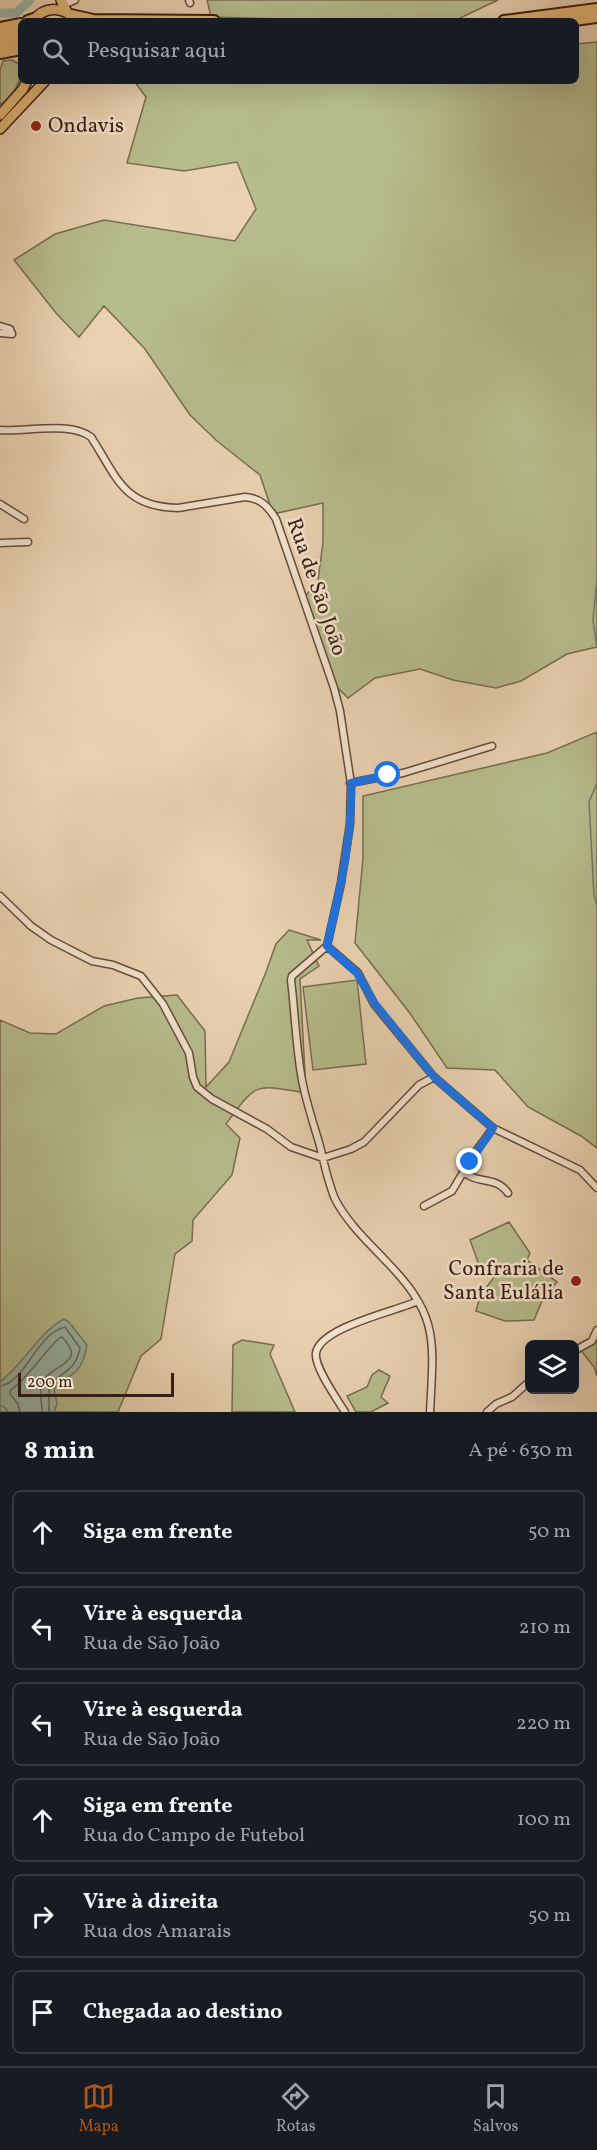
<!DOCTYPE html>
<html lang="pt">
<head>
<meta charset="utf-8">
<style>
  :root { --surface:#171b24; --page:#20242c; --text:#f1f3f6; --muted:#9ea1a6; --line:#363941; --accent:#b45309 }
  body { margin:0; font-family:Vollkorn,serif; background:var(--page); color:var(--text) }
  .controls { position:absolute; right:18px; bottom:18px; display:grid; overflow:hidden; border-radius:9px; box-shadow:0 6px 24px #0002 }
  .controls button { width:54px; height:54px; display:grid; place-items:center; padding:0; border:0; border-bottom:2px solid var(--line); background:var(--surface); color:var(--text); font:30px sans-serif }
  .scale { position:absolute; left:18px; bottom:15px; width:156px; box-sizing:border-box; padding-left:6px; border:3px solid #391e12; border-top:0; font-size:16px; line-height:21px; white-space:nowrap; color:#391e12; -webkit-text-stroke:4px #f1e1cc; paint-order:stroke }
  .stop { position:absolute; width:18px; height:18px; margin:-14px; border:4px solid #1a73e8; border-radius:50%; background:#fff }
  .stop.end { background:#1a73e8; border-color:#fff; box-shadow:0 2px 6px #0008 }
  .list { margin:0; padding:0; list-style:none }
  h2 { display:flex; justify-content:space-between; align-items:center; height:78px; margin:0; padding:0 24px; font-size:26px }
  h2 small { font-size:20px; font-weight:400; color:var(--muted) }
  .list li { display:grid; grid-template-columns:39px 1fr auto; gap:18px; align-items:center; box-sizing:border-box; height:84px; margin:0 12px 12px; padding:0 12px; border:2px solid var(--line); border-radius:9px }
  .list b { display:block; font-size:22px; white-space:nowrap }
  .list p { margin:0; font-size:20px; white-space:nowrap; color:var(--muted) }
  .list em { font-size:20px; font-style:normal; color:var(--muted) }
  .icon { flex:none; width:33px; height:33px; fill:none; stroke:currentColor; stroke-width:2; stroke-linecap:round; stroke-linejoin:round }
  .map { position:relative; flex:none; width:597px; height:1412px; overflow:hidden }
  .search { position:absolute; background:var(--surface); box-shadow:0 6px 24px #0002; left:18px; right:18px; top:18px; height:66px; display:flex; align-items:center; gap:15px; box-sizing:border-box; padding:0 21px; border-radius:9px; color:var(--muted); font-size:22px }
  .sheet { height:654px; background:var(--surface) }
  nav { display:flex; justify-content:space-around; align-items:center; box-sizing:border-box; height:84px; border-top:2px solid var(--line); background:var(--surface); font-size:16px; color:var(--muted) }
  nav a { display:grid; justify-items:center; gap:3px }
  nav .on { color:var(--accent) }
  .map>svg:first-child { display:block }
  .green { fill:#b6bc8c; stroke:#786d4f; stroke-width:1.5 }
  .water { fill:#97b7aa; stroke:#717a6d; stroke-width:1.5 }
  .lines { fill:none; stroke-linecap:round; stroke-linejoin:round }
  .shore { stroke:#686a5e; stroke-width:1.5 }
  .stream { stroke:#717a6d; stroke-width:1.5 }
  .river { stroke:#97b7aa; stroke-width:9 }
  .minor-casing { stroke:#654b3a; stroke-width:9 }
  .primary-casing { stroke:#391e12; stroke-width:12 }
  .motorway-casing { stroke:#391e12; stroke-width:14 }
  .minor { stroke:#f1e1cc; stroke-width:6 }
  .primary { stroke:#e4b878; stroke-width:9 }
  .motorway { stroke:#e4b878; stroke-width:10 }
  .route { stroke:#1a73e8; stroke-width:8 }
  .poi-dot { fill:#8f2418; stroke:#f1e1cc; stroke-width:2 }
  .labels { text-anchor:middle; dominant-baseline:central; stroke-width:5; stroke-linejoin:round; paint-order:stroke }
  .poi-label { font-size:21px; fill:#391e12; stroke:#f1e1cc; text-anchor:start }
  .street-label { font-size:21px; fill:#391e12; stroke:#f1e1cc }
</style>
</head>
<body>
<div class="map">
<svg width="597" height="1412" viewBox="0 0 597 1412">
  <rect width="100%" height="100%" fill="#e9d1b1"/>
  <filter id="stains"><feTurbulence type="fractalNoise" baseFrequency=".00333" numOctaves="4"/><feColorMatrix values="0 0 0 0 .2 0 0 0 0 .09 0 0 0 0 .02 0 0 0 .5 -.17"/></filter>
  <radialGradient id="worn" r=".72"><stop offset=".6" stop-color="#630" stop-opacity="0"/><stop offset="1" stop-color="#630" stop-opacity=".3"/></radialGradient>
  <path class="green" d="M207,0H498L458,19L344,21L211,17Z
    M597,42V647L567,654L521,681L496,688L453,680L420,669L375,678L348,698L333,683L302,600L318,581L323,542V503L273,514L260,475L217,441L190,415L145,349L104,306L79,337L56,313L14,260L55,234L104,220L235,241L256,209L237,162L184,171L127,163L146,97L134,81H576V44Z
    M12,60L21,65C21,83 15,94 0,105V70L3,61Z
    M597,732V1148L581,1136L528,1107L495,1070L447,1068L409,1012L355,943L363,858V796L547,753Z
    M289,930L321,940H307L319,966L300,979L306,1093C254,1084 257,1082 226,1124L240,1138L232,1175L193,1220L192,1241L175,1254L161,1339L141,1356L118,1412H0V1020L30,1033L56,1034L104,1006L138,998L177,995L205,1031L206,1087L229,1062L266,972L276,944Z
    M357,980L366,1064L313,1070L303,987Z
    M509,1222L530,1253L527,1260L557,1282L542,1301L534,1320L505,1321L476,1311L480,1296L495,1276L479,1265L470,1240Z
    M597,1330V1376L594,1367L580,1349L587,1345Z
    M242,1340L274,1345L270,1354L295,1412H232L233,1345Z
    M379,1370L390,1376L381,1397L388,1403L371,1412H356L347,1396L367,1387L372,1375Z"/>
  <path class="water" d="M64,1319L69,1322L87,1345C81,1377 73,1370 54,1389L57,1404L54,1412H8L4,1407L0,1405V1382C25,1363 37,1334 64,1319Z"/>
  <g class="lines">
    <path class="shore" d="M0,1386C25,1383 37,1333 65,1327L80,1348C75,1372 62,1371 49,1386V1412
      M20,1412L18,1404L10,1394V1391C29,1376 42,1355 59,1338L62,1337C89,1364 50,1364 42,1383C39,1389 42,1404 42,1412"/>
    <path class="stream" d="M597,579L593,620L597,648
      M597,783L589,802L594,895L597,906"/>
    <path class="river" d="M0,13H16L30,0"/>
    <g class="minor-casing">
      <path id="minor" d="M189,0L190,3
        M63,5L75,0
        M0,326L10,329L12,334
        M0,333L12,334
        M0,430C27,432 70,421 91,437C117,477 123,507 178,508L245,497C260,498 268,506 276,519L334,688L340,711L351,784L350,824L341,883L327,946L292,976L291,980C295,1013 296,1048 302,1080C306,1102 314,1125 320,1146C324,1164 328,1182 335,1199C347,1222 366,1240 384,1259C439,1315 434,1337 430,1412
        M0,504L24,519
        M0,543L28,542
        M350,783L403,773L492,746
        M0,896L31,926L51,940L92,961L113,965L141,976L163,1004L189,1053L193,1077L197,1087L212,1099L267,1129L291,1147L323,1158
        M327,946L358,973L374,1004L434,1077L493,1128L580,1170L597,1188
        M323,1158L351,1149L364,1142L419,1085L434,1077
        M464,1172C478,1185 495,1175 508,1193
        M424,1206L452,1191L474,1154L493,1128
        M574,1351L592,1341L597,1330
        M345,1412C337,1399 314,1367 316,1353C320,1327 397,1311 418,1301
        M487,1412L496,1404L512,1397L530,1381"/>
    </g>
    <g class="primary-casing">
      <path id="primary" d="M61,0L67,12
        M33,21C44,6 62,6 75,19
        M0,115L23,89L27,81
        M0,129L45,81"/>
    </g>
    <g class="motorway-casing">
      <path id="motorway" d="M71,15L93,20L214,21
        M28,21L34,19
        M504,21L597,9
        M567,21L597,17
        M0,28L21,24
        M0,37L21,34
        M0,44L21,42
        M0,53L21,49"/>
    </g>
    <use href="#minor" class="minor"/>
    <use href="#primary" class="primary"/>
    <use href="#motorway" class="motorway"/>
  </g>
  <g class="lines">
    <path class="route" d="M388,775L351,783C353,838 339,893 327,946L357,973L375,1004L434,1077L493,1128L470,1162"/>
  </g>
  <g class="poi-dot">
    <circle cx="36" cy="126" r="6"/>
    <circle cx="576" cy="1281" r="6"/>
  </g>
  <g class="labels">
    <g class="poi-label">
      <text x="48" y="126">Ondavis</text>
      <text x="564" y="1269" text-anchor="end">Confraria de<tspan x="564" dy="24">Santa Eulália</tspan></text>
    </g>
    <g class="street-label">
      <text transform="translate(316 587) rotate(71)">Rua de São João</text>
    </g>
  </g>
  <rect width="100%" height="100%" filter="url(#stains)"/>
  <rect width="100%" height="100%" fill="url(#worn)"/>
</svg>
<div class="controls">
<button><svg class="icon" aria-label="layers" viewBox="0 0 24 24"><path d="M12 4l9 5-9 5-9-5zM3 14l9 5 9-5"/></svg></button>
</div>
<div class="scale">200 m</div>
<div class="stop" style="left:388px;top:775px"></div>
<div class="stop end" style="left:470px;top:1162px"></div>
<div class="search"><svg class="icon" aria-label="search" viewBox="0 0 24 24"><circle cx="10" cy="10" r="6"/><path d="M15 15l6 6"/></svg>Pesquisar aqui</div>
</div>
<section class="sheet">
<h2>8 min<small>A pé · 630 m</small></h2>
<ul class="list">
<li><svg class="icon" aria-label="ahead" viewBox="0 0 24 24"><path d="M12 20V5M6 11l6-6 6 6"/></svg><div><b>Siga em frente</b></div><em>50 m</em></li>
<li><svg class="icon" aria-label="left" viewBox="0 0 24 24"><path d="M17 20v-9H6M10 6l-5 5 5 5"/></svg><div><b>Vire à esquerda</b><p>Rua de São João</p></div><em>210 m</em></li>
<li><svg class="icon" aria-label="left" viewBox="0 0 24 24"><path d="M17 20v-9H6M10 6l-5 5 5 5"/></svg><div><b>Vire à esquerda</b><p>Rua de São João</p></div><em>220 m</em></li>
<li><svg class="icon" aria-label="ahead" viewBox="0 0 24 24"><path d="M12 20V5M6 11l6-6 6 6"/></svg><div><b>Siga em frente</b><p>Rua do Campo de Futebol</p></div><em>100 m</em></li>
<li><svg class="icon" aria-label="right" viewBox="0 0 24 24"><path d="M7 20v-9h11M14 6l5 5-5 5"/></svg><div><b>Vire à direita</b><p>Rua dos Amarais</p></div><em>50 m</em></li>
<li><svg class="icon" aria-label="arrive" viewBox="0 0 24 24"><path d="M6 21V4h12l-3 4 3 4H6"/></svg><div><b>Chegada ao destino</b></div></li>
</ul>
</section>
<nav>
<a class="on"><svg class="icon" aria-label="map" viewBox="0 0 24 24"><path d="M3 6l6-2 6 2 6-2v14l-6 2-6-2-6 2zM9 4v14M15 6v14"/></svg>Mapa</a>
<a><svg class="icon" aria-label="directions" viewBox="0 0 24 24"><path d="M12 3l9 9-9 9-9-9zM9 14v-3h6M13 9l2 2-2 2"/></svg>Rotas</a>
<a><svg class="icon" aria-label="saved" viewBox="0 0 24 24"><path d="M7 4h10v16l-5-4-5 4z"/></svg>Salvos</a>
</nav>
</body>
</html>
